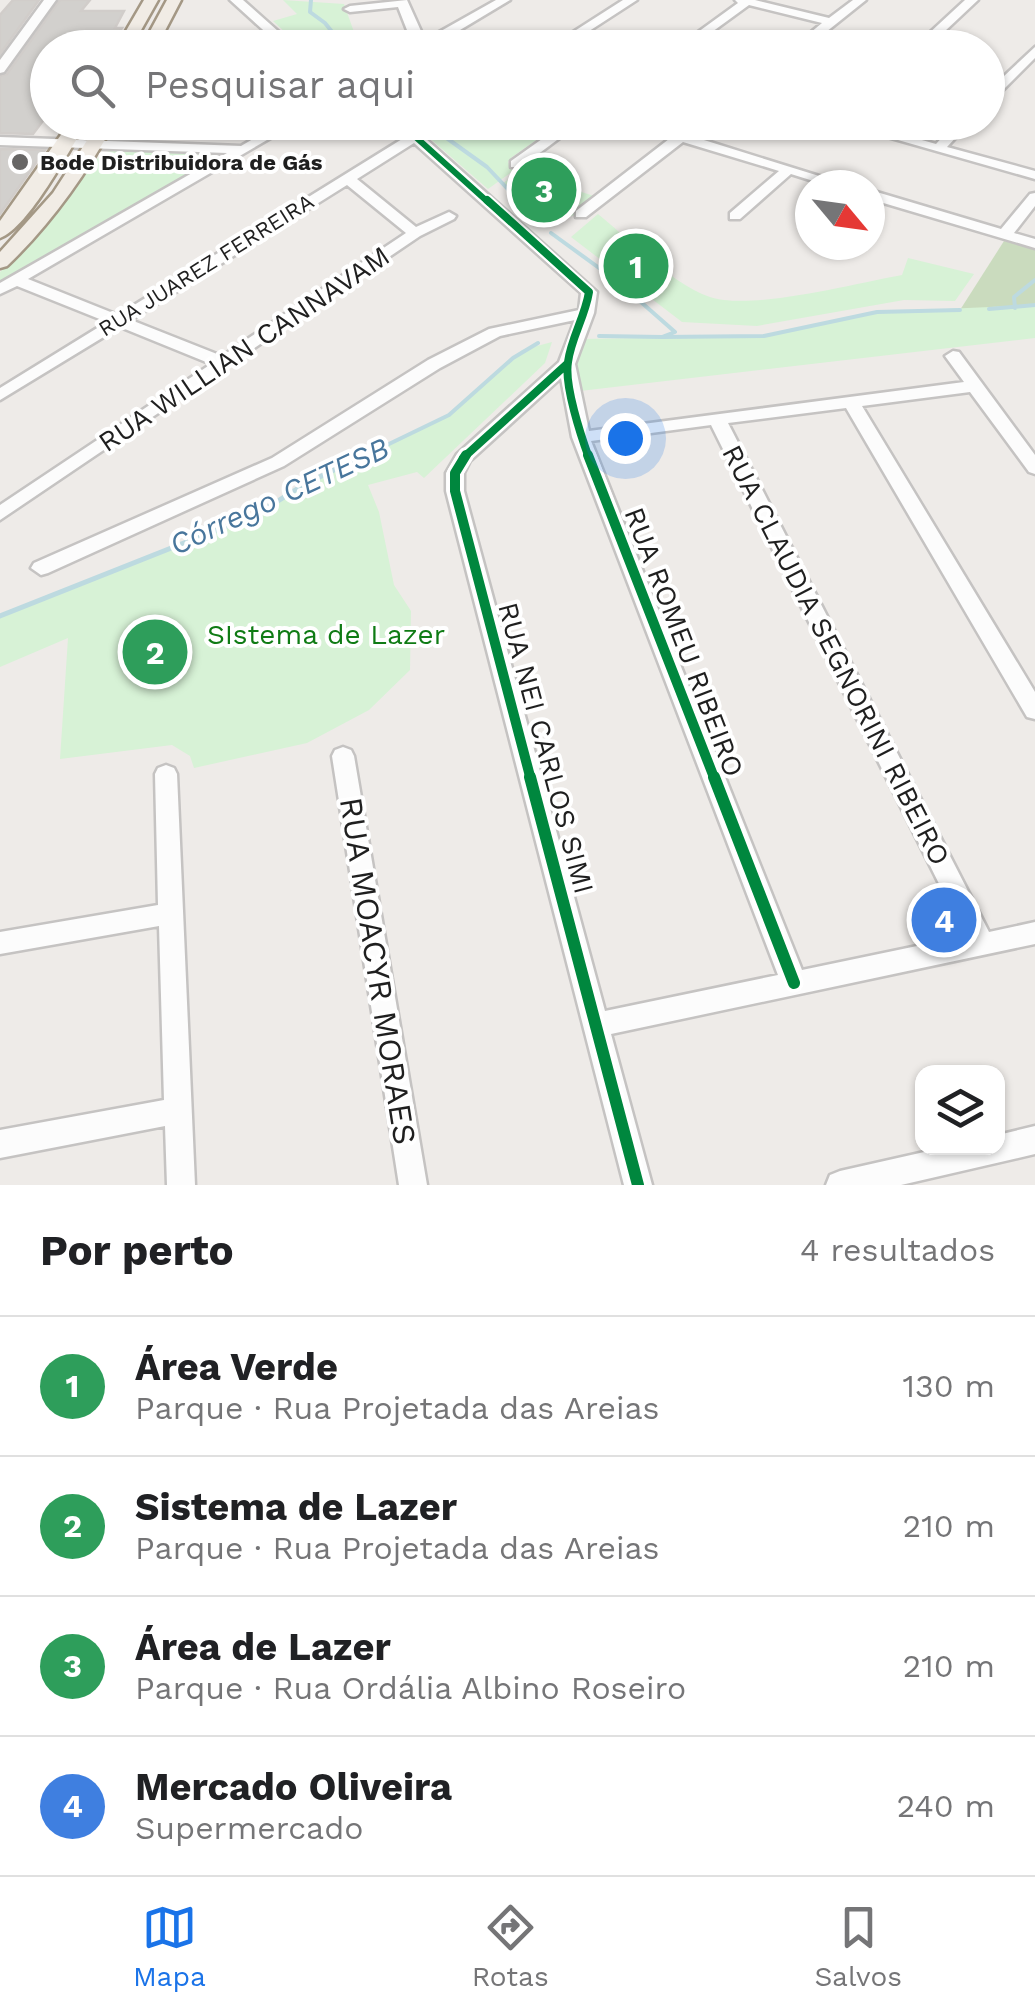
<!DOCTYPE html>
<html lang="pt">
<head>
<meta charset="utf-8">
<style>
  :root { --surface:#fff; --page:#f2f2f2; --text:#202124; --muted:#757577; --line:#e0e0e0; --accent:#1a73e8 }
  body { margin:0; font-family:"Work Sans",sans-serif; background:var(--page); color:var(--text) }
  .controls { position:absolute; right:30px; bottom:30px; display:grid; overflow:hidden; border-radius:20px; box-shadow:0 2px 8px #0004 }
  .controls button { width:90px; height:90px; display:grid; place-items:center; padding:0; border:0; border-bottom:2px solid var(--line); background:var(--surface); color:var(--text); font:50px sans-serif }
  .compass { position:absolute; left:795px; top:170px; width:90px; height:90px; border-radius:50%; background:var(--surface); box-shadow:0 2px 8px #0004; rotate:119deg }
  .you { position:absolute; left:625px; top:438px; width:35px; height:35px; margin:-25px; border:8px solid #fff; border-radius:50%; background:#1a73e8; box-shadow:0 0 0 15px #1a73e833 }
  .badge { display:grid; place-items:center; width:65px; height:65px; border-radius:50%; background:var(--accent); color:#fff; font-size:32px; font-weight:700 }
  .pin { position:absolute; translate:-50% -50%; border:5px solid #fff; box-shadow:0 2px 10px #0006 }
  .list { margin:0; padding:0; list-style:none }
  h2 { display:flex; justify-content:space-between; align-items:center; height:130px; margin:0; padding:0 40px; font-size:42px }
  h2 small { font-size:32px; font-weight:400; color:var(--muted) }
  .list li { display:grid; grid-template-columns:65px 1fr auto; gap:30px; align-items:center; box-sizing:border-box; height:140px; padding:0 40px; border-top:2px solid var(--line) }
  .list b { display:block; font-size:38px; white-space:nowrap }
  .list p { margin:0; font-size:32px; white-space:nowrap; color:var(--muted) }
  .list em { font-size:32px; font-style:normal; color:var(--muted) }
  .icon { flex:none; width:55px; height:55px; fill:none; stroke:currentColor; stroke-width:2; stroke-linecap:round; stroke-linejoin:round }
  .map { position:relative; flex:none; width:1035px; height:1185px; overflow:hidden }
  .search { position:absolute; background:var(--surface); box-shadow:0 2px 8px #0004; left:30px; right:30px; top:30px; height:110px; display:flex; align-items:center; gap:25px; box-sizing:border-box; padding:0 35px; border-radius:55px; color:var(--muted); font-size:38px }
  .sheet { height:690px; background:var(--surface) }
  nav { display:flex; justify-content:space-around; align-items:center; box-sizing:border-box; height:140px; border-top:2px solid var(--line); background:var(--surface); font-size:28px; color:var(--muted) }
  nav a { display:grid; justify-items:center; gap:5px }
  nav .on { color:var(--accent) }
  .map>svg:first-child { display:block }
  .forest { fill:#cadbbe }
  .park { fill:#d7f2d6 }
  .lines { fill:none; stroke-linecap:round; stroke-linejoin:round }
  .stream-far1 { stroke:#bddae0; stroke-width:4 }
  .stream { stroke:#bddae0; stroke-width:5 }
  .building { fill:#d2d0cd; stroke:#d1cdca; stroke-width:2.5 }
  .minor-casing { stroke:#c5c3c2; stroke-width:5 }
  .major-casing { stroke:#a49885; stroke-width:5 }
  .minor { fill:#fcfcfc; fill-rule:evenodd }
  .major { fill:#f1ece5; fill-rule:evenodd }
  .cycleway-far3-casing { stroke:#fff; stroke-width:10 }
  .cycleway-far2-casing { stroke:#fff; stroke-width:12 }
  .cycleway-far1-casing { stroke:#fff; stroke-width:16 }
  .cycleway-casing { stroke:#fff; stroke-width:19 }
  .cycleway-far3 { stroke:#00873e; stroke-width:6 }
  .cycleway-far2 { stroke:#00873e; stroke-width:8 }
  .cycleway-far1 { stroke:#00873e; stroke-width:10 }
  .cycleway { stroke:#00873e; stroke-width:12 }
  .poi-dot { fill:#676665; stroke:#fff; stroke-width:4 }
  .labels { text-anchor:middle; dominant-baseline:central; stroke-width:8; stroke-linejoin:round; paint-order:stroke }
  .far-poi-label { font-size:22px; font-weight:bold; fill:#1f1f1f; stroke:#fff; text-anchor:start }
  .far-street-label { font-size:22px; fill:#1f1f1f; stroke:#fff }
  .street-label { font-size:28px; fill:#1f1f1f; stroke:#fff }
  .park-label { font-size:28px; fill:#0f7b14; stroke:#fff }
  .water-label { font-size:30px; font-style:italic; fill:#48769c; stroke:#fff }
  .near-street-label { font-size:32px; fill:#1f1f1f; stroke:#fff }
</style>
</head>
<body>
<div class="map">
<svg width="1035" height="1185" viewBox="0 0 1035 1185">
  <rect width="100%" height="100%" fill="#eeebe8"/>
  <path class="forest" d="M1004,241L1035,249V305L960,310Z"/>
  <path class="park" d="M283,0L344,4L359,46L403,42L401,47H301L273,21L297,14Z
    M412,123H561L512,157L508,162L513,171L488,189Z
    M120,149L215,156L214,161L0,281V272L35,237L102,153Z
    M537,160L565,170L551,182L597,197L574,215L547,226L503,183Z
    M598,214C629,239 673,285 710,297C752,311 856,283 902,275L908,258L974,274L955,301L904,300L757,326L682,322L571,237Z
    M1035,305V338L580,391L574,363L581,339L764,336L877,312Z
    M552,342L545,363L424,478L417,472L368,485L379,512L394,585L411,611L410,670L369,710L307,743L194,768L190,756L172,745L60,759L68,638L0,667V616L257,514L305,484L449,415L522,350Z"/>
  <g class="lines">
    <path class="stream-far1" d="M311,0L310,12L325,23L345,48
      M432,122L434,129L487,167L537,220
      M551,233L617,281L675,332L662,337L599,336
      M1015,308L1014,297L1035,280
      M989,309L1035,305
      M662,337L764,336L877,312L960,310
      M360,458L449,415L513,358L538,343"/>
    <path class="stream" d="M0,616L257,514L305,484L365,455"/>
  </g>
  <path class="building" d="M13,0H39L0,54V15Z
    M60,0H90L81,11H124L115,28H122L108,48H48V58L33,75L48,76V114L33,134L0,133V76L7,74Z
    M0,149L45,150L0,214Z"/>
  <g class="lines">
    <g class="minor-casing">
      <path id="minor" d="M44,0H56L4,72L0,73V60Z
        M230,0H243L297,48H283Z
        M407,0L425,40L496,0H510L430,48H414L398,7L350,12L344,9L350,6Z
        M623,0H637L563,48H548Z
        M735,0H755L829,18L853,0H866L806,48H792L822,23L749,5L690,48H676L738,3Z
        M965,0H978L927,48H913Z
        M1035,47V58L992,101L988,102V91Z
        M282,122H298L28,279L118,315L407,136L393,122H407L597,292L594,313L575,364L589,431L964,382L945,356L953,351L959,352L1035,455V474L1029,472L970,392L862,406L1035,692V719L1027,717L846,408L728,423L989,932L1035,922V944L611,1034L652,1185H624L446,491V473L457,454L559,362L575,320L500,336L440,368L284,466L48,573L41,575L31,568L34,563L272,458L428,360L489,329L579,310L581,293L414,143L357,179L416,227L449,212L456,216L454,219L420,236L0,520V505L211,364L120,327L0,400V388L107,322L17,286L0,294V283L227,153L0,145V137L241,146ZM347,185L406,233L222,356L131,320ZM561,378L572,437L778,975L605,1011L464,491V473L470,461ZM711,425L965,936L802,970L591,441Z
        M566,122H581L521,167H511V161Z
        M691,122H706L691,136L848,185H826L791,174L740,219H730V213L779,171L683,142L586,217H576V211Z
        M835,122H858L936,144L956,122H970L947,147L1035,171V179Z
        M870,190L1001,229L1030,194L1035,193V206L1014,233L1035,239V248L870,199Z
        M343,747L351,750L354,756L427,1185H399L332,756L335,750Z
        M166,765L174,768L177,774L195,1185H167L165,1126L0,1158V1130L164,1100L159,926L0,954V932L158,905L155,774L158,768Z
        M1035,1126V1154L901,1185H826L830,1175L840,1171L942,1148H998V1135Z"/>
    </g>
    <g class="major-casing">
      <path id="major" d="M144,0H158L131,48H116Z
        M167,0H181L156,48H141Z
        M70,122H87C69,150 29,227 0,238V221Z
        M99,122H115C85,176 51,224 7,266L0,268V252L53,193Z"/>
    </g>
    <use href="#minor" class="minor"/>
    <use href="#major" class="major"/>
    <g class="cycleway-far3-casing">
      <path id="cycleway-far3" d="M399,122L489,203"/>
    </g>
    <g class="cycleway-far2-casing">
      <path id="cycleway-far2" d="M487,200L589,292C585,317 571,338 568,362C564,385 581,436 589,458
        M463,458L567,364"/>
    </g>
    <g class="cycleway-far1-casing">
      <path id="cycleway-far1" d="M466,455L455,473V491L531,780
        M588,455L715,780"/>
    </g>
    <g class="cycleway-casing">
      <path id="cycleway" d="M530,777L638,1185
        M714,777L794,983"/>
    </g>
    <use href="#cycleway-far3" class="cycleway-far3"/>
    <use href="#cycleway-far2" class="cycleway-far2"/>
    <use href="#cycleway-far1" class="cycleway-far1"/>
    <use href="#cycleway" class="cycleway"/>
  </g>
  <circle class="poi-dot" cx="20" cy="162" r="10"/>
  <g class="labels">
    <g class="far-poi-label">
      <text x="40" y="162">Bode Distribuidora de Gás</text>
    </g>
    <g class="far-street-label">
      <text transform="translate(206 265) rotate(-32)">RUA JUAREZ FERREIRA</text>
    </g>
    <g class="street-label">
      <text transform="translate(244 349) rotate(-34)">RUA WILLIAN CANNAVAM</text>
      <text transform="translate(684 642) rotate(69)">RUA ROMEU RIBEIRO</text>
      <text transform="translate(836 655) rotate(63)">RUA CLAUDIA SEGNORINI RIBEIRO</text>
      <text transform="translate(546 748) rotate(75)">RUA NEI CARLOS SIMI</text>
    </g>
    <g class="park-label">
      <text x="326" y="634">SIstema de Lazer</text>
    </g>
    <g class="water-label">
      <text transform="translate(279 496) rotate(-25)">Córrego CETESB</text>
    </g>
    <g class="near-street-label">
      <text transform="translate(378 971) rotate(81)">RUA MOACYR MORAES</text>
    </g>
  </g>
</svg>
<div class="controls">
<button><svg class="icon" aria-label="layers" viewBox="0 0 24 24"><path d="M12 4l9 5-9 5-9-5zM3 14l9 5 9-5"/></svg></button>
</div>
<svg class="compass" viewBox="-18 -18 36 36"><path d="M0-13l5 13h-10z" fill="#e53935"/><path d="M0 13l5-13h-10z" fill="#757577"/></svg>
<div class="you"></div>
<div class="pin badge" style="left:636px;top:266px;background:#2e9e5b">1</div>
<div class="pin badge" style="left:155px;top:652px;background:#2e9e5b">2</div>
<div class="pin badge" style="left:544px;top:190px;background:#2e9e5b">3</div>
<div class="pin badge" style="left:944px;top:920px;background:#3f7fe0">4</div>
<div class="search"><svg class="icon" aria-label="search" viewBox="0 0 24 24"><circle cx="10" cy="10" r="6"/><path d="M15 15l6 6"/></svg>Pesquisar aqui</div>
</div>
<section class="sheet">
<h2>Por perto<small>4 resultados</small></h2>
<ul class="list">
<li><span class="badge" style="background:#2e9e5b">1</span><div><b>Área Verde</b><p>Parque · Rua Projetada das Areias</p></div><em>130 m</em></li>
<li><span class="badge" style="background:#2e9e5b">2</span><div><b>Sistema de Lazer</b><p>Parque · Rua Projetada das Areias</p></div><em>210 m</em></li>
<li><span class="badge" style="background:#2e9e5b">3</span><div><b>Área de Lazer</b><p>Parque · Rua Ordália Albino Roseiro</p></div><em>210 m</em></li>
<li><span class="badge" style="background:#3f7fe0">4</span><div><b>Mercado Oliveira</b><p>Supermercado</p></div><em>240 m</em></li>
</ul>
</section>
<nav>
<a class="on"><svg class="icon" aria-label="map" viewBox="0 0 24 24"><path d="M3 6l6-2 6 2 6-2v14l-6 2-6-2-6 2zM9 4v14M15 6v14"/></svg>Mapa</a>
<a><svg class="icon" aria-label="directions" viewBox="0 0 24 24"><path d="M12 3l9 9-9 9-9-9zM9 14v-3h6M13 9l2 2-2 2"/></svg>Rotas</a>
<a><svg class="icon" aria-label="saved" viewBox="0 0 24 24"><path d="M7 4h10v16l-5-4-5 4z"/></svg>Salvos</a>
</nav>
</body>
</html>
